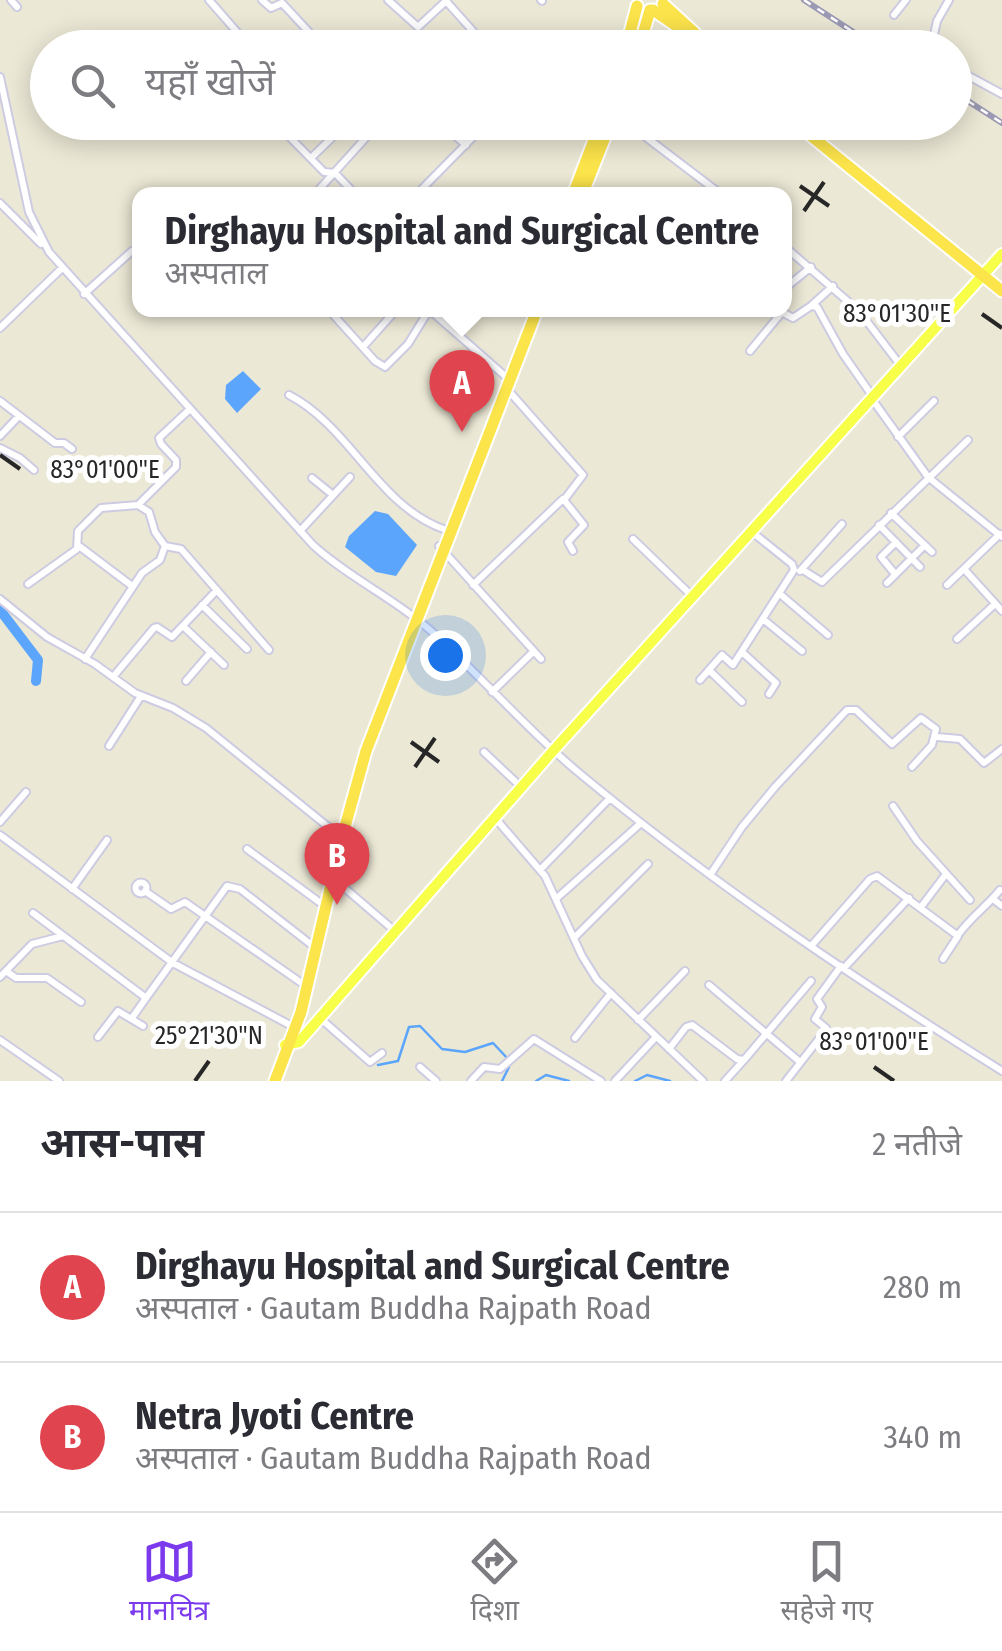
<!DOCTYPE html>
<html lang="hi">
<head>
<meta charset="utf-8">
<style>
  :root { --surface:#fff; --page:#f2f2f3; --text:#2b2b33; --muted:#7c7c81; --line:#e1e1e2; --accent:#7c3aed }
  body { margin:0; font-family:"Fira Sans Condensed","Noto Sans Devanagari",sans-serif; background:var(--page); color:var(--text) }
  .you { position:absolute; left:445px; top:655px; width:35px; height:35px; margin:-25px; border:8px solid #fff; border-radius:50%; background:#1a73e8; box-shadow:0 0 0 15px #1a73e833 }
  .badge { display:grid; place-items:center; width:65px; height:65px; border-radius:50%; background:var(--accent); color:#fff; font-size:32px; font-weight:700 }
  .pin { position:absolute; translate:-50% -82px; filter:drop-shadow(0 2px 5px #0008) }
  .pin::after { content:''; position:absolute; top:52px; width:35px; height:30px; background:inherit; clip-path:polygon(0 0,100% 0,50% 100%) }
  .popup { position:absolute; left:132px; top:187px; width:660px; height:130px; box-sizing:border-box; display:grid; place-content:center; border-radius:20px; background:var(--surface); filter:drop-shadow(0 2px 8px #0005); font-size:32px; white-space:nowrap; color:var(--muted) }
  .popup b { font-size:38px; color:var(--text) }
  .popup::after { content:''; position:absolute; left:50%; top:100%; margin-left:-20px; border:20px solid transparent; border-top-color:var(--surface) }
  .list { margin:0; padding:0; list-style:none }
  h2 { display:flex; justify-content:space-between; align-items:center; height:130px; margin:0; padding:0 40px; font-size:42px }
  h2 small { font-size:32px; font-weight:400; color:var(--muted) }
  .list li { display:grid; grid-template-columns:65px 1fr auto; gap:30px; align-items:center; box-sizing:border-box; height:150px; padding:0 40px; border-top:2px solid var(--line) }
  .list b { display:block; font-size:38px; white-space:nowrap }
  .list p { margin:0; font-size:32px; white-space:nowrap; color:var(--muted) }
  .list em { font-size:32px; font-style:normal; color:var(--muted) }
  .icon { flex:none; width:55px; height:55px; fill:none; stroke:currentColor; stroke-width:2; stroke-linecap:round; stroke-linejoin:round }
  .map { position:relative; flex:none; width:1002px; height:1081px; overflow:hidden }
  .search { position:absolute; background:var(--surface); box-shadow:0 5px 25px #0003; left:30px; right:30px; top:30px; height:110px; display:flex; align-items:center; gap:25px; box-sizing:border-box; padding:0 35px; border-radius:55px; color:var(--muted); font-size:38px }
  .sheet { height:430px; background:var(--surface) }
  nav { display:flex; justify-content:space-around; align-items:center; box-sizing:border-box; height:140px; border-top:2px solid var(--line); background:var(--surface); font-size:28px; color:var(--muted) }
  nav a { display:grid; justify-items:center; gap:5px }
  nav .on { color:var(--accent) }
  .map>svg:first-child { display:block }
  .water { fill:#5ba6fc }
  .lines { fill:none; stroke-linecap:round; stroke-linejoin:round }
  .stream { stroke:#5ba6fc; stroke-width:2.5 }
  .river { stroke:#5ba6fc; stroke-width:10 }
  .minor-casing { stroke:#cdcbe2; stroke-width:10 }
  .primary-casing { stroke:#fff; stroke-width:14 }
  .trunk-casing { stroke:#fff; stroke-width:15 }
  .minor { stroke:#fff; stroke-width:6 }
  .primary { stroke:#f8ff48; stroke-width:10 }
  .trunk { stroke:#fce44b; stroke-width:11 }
  .rail-casing { stroke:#9c99b4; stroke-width:6 }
  .rail { stroke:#fff; stroke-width:2.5; stroke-dasharray:8; stroke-linecap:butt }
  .ticks { fill:none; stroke:#272727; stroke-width:4 }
  .ticks-label { font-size:25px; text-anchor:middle; fill:#272727; stroke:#fff; stroke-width:10; stroke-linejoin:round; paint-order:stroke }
</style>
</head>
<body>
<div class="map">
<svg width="1002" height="1081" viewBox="0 0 1002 1081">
  <rect width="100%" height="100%" fill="#ece8d6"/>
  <path class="water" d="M243,371L261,389L237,413L225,399L226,385Z
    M375,511L388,514L417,545L396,576L376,572L345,547L349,536Z"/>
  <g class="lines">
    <path class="stream" d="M378,1065L398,1061L409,1027L420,1026L442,1049L465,1052L493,1043L508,1059
      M502,1081L509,1067
      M536,1081L546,1075L569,1081
      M635,1081L647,1075L670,1081"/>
    <path class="river" d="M0,610L38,660L36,681"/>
    <g class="minor-casing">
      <path id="minor" d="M11,0L17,7
        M209,0L251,48
        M262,0L271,8L282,3L308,31L288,48
        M388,0L418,27L447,0
        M541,0L542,1
        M446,1L488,48
        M894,15L906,0
        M308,31L317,48
        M352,48L360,35
        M931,48L937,21L949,0
        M954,68L1002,94
        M0,77L29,212L49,252L313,545C349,578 394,598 430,630C483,678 529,732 584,777C716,886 858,981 1002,1071
        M275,122L324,172L335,173L356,195
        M439,122L466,145
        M626,122L722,195
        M311,158L348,122
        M583,187L596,195
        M314,195L380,122
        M416,195L474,136L506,122
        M0,203L41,244
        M784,246L859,311L901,366
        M784,289L811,267
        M84,294L132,251
        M812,305L833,286
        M329,310L375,361L385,367L408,344L429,310
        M778,310L793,318L811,306L817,307L843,354L873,397
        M431,311L505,376
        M0,328L61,269
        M363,347L396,310
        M750,351L782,312
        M508,390L583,475L564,500L584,525L568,542L573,551
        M289,395C351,427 378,507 446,530
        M872,399L928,477L1002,537
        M0,401L55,443H64L72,449
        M0,436L18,417
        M898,437L934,401
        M0,448L20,458L34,470
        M312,478L333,495
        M138,505L176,467V460L161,444L159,438L190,409
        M891,513L932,552
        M879,525L920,567
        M300,531L350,477
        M633,539L693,597
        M79,546L132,586
        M165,546L181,549L269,650
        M439,546L541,659
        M964,569L1002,611
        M803,570L822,582L968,440
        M800,571L842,524
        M895,574L881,557L896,542
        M887,583L925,545
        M28,584L77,549L78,531L101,508L138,505L149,512L155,532L165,546L160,560L142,573L85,659
        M473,585L563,499
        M947,585L1000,534
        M780,594L828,635
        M0,599L47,637L95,664L135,693L173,708L206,728L337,834
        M202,605L247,649
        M763,619L802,651
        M183,626L224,665
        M957,639L995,604
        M742,652L776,683L769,694
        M709,670L742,702
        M113,677L154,628L157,627L172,637L217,590
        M700,680L722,655L733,665L794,570L792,564L752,532
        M186,681L211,652
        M492,692L534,651
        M937,737L960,739L984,763L1002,749
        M109,746L141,696
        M484,752L522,788
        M893,806L917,841L970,900
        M496,819L545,876L582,956L597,980L703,1081
        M0,822L26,792
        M0,835L173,963L290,1025
        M247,849L322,904
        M540,870L610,798
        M710,875L742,827L775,787L847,710H856L892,744L921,718L936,729L932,745L912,767
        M333,878L396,932
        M135.5 888a5.5 5.5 0 1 1 11 0a5.5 5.5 0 1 1-11 0Z
        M72,889L107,840
        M145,891L171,909L185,902L303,984
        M557,898L641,823
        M993,899L1002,906
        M921,907L946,874
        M33,913L146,998L227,886L240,889L313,946
        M958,935C971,917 986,907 1000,890
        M574,938L648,864
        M812,945L870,879L877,876L958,936L943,959
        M844,968L909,898
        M6,971L16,978H47L81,1002
        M0,977L32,944L63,936
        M709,985L800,1062
        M132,1018L146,998
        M321,1019L370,1062L382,1053
        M638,1020L685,971
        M98,1037L118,1011L143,1026
        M575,1038L611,993
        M0,1040L59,1081
        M669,1049L686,1027L692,1025L737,1059L744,1060L811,981
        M420,1067L436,1081
        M471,1081L484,1067L500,1069L534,1039L601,1081
        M615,1081L656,1037
        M725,1081L743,1061
        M786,1081L825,1031L826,1028L815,1019L822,1007L817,999L841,966"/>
    </g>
    <g class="primary-casing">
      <path id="primary" d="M285,1045L299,1042L553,751L1002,254"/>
    </g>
    <g class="trunk-casing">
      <path id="trunk" d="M663,4L711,48
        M653,10L678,27
        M626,48L637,6
        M639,48L650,10
        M794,122L1002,291
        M573,195L601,122
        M582,195L611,122
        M275,1081L301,1012L343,834L366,751L537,310"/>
    </g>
    <use href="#minor" class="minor"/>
    <use href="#primary" class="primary"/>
    <use href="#trunk" class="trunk"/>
    <g class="rail-casing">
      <path id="rail" d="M804,0L878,48
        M954,92L1002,123"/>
    </g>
    <use href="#rail" class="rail"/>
  </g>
  <path class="ticks" d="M800,186L829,206M804,211L824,182M982,314L1002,328M0,455L20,469M411,742L439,762M415,767L435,738M874,1067L894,1081M195,1081L209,1061"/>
  <g class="ticks-label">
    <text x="897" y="322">83°01'30"E</text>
    <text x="105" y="478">83°01'00"E</text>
    <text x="209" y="1044">25°21'30"N</text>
    <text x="874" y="1050">83°01'00"E</text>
  </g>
</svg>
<div class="you"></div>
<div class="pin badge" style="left:462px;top:432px;background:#e0444e">A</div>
<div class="popup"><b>Dirghayu Hospital and Surgical Centre</b>अस्पताल</div>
<div class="pin badge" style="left:337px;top:905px;background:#e0444e">B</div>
<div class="search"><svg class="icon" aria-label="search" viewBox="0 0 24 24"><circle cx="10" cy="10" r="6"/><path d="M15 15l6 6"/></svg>यहाँ खोजें</div>
</div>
<section class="sheet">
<h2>आस-पास<small>2 नतीजे</small></h2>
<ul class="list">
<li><span class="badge" style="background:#e0444e">A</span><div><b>Dirghayu Hospital and Surgical Centre</b><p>अस्पताल · Gautam Buddha Rajpath Road</p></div><em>280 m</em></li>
<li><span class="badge" style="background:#e0444e">B</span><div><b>Netra Jyoti Centre</b><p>अस्पताल · Gautam Buddha Rajpath Road</p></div><em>340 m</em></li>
</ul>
</section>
<nav>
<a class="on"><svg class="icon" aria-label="map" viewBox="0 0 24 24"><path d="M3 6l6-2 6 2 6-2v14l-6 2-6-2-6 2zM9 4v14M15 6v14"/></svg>मानचित्र</a>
<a><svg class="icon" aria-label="directions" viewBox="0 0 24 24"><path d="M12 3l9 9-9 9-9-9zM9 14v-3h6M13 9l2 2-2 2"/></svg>दिशा</a>
<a><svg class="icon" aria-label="saved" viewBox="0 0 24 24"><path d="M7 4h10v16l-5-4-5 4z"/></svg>सहेजे गए</a>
</nav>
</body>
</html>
